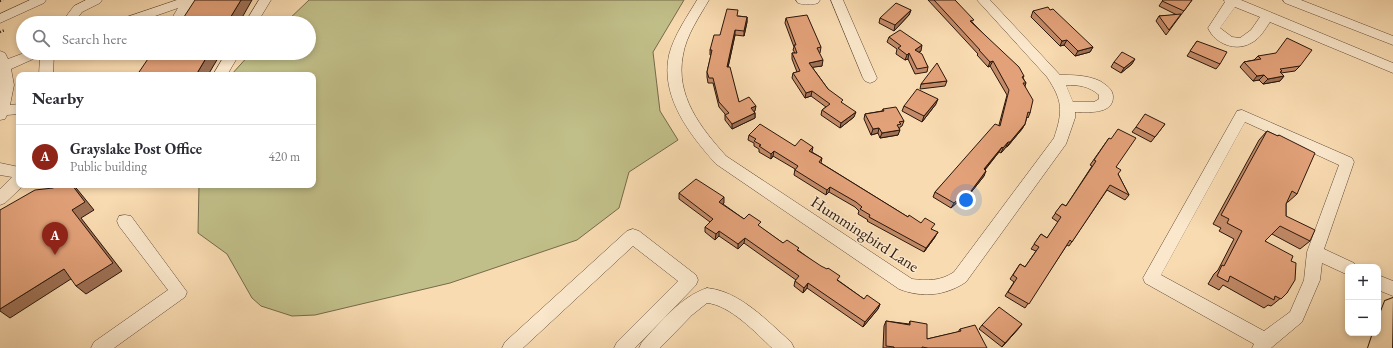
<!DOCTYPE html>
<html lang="en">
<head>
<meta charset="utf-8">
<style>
  :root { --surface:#fff; --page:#f2f2f3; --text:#2b2b33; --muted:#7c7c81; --line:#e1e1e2; --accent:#8f2418 }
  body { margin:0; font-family:"EB Garamond",serif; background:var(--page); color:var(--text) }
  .controls { position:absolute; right:12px; bottom:12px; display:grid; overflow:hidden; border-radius:8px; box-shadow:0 2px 6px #0003 }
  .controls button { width:36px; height:36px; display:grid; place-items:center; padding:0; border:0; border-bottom:1px solid var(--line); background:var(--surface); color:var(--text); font:20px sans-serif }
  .you { position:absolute; left:966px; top:200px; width:14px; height:14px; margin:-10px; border:3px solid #fff; border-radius:50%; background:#1a73e8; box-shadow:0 0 0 6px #1a73e833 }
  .badge { display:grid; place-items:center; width:26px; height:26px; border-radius:50%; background:var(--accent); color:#fff; font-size:13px; font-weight:700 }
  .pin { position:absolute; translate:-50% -33px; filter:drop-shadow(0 1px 2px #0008) }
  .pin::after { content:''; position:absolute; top:21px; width:14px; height:12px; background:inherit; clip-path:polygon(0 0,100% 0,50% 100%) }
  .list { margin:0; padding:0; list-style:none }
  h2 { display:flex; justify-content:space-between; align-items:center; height:52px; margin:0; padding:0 16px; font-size:17px }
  h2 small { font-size:13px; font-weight:400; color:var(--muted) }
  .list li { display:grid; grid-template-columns:26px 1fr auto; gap:12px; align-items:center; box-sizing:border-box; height:64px; padding:0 16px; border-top:1px solid var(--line) }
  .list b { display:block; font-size:15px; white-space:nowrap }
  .list p { margin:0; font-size:13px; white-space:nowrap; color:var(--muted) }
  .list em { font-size:13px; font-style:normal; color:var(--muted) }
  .icon { flex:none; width:22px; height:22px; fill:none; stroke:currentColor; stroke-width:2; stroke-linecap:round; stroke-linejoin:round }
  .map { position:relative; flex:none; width:1393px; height:348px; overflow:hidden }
  .search { position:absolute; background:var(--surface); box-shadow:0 2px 6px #0003; left:16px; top:16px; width:300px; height:44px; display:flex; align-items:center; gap:10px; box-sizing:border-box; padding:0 14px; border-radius:22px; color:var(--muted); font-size:15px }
  .panel { position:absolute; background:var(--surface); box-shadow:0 2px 6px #0003; left:16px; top:72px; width:300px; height:116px; border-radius:8px }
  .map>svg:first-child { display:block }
  .green { fill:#c1bf89; stroke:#766a4a }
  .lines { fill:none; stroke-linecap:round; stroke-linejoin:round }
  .minor-casing { stroke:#5e4734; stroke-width:1 }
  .major-casing { stroke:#2b160a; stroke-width:2 }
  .path { stroke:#2b160a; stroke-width:2.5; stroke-dasharray:1 2; stroke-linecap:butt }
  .minor { fill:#fbe8cc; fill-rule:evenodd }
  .major { fill:#f9dbb1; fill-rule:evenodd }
  .wall { fill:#c28a68; stroke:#2b160a }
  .shaded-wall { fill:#9e7155; stroke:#2b160a }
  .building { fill:#e2a179; stroke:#2b160a }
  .labels { text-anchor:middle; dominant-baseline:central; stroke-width:3; stroke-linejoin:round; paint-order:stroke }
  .street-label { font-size:16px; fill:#2b160a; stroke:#fbe8cc }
</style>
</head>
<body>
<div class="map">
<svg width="1393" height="348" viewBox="0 0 1393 348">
  <rect width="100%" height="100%" fill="#f9dbb1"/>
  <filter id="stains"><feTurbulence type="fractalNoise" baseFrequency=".005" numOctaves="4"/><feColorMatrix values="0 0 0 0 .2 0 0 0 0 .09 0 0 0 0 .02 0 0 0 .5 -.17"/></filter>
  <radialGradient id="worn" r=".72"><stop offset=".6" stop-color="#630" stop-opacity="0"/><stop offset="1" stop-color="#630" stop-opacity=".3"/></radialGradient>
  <path class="green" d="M309,0H684L653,52L660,111L678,140L629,172L619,208L577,240L450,283L315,315L292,316L261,306L252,298L227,254L198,233L199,185H313V75H231L251,53H309V23H285Z"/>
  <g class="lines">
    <g class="minor-casing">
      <path id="minor" d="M30,0H46L44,3L0,23V14Z
        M86,0H102L100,3L82,12L74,23H61L74,6Z
        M177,0H196L181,23H169L178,8L135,23H116L118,20Z
        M259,0H271L257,23H245Z
        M697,0H709C699,17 686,36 683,55C675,96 701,128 726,156L912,279C927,281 941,281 954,272L1054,138C1063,111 1063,101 1047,77L977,0H990L1060,75C1073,75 1087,75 1100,81C1106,85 1113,89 1113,97C1113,115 1087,112 1075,112V118L1066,144L966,282C945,296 922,298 899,289L716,164C690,135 660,97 669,55C674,35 687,17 697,0ZM1066,85C1079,85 1089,86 1099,95V99L1094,102H1073Z
        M796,0H820L818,3C812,5 804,5 798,3Z
        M831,0H843L877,78L875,81L870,83L865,81L863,78Z
        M1224,0H1241L1393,63V73L1270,22C1265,29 1260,39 1251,43C1236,52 1215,44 1208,28L1225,2ZM1235,7L1260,17L1251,30L1240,38L1232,37L1220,28Z
        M1283,0H1301L1393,36V45L1285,3Z
        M0,51L5,53L8,59L24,53H54L53,75H39L40,56L11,69L14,85L10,105L19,104V114L7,115L5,119L0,120Z
        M226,53H240L227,75H213Z
        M1242,110L1352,158L1354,162L1324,249L1354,263L1356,267H1348V275L1322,263L1320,280L1302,322L1271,348H1252L1254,344L1145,283L1143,278L1237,111ZM1245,122L1339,165L1307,252L1304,280L1290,312L1264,331L1161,275Z
        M0,163L19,167V185H24L5,203L0,205V189L12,177L0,175Z
        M125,215L131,216L187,292L185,297L114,348H91L94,342L168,290L119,226L117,221L119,216Z
        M633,229L639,231L696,275L698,280L696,285L635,348H614L617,342L678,281L633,246L523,348H502L505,342L627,231Z
        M1378,275L1393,281V296L1378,290Z
        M707,288C740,291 767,321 791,342L794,348H772C756,333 730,305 707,303L692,315L660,348H639L642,342C661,322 680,297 707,288Z"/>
    </g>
    <g class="major-casing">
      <path id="major" d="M1393,298L1392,348H1368L1373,333H1378V319L1385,301Z"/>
    </g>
    <path class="path" d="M0,1L3,0
      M0,32L5,30"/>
    <use href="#minor" class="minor"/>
    <use href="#major" class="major"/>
  </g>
  <path class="wall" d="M928,0H955L973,23L1024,76L1023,78L1026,83L1025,86L1030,113L1028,118L1027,117L1025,124L1022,129L1007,147H1006L1001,153L999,152L985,170L984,176L965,200L962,198L951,208L933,197L935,192L999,125L1007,95L990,66L988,67L977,55L978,54Z
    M1163,0H1192L1166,35L1156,21L1159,16L1177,15L1159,6Z
    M911,10L909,15L894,31L879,23L880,18Z
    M1033,11L1093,47L1090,52L1075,56L1064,45L1060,46L1031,17Z
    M738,16L747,17V22L744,36L735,35L728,67L739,102L755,111H754L755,113V118L732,129L725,120V114L719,107L713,83H708L707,77V72L711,55H710V50L720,35Z
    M786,18L821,47L820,53H819L822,66L812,67L828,89L842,103L854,117L840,128L821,115L822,110L826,107L811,96L805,98L792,78L793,73L797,72L792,59V53H795L793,50L794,47L785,23Z
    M889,37L921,51L919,52L928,67L927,72L915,74L908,59L905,60L896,54L897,49L887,42Z
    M1197,41L1220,64L1216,69L1187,56Z
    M1258,56L1300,66L1295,71L1281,73L1284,76L1280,81L1263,84L1259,80L1253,81L1240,67L1244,62L1254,60Z
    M1114,62L1132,64L1121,73L1111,67Z
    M947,81L945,86L920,89L921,84Z
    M936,104L922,122L902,111L904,106Z
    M883,109L904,121L902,126L900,127L898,135L880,138L878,133L871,135L864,119L865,114L882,111Z
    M1165,124L1151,142L1132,132L1136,127Z
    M1267,131L1277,136L1279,135L1297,194L1288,202H1287L1286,204V216L1310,241L1300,249L1272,234L1265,241L1291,261L1287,293L1271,306L1268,305L1264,308L1223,285L1219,290L1208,284L1214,274L1218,270L1234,239L1219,231L1221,228L1213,224L1259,140Z
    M749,135L795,146L812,152L822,158L821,163L908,217L932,229L935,237L924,252L867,221L868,220L858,214L859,211L855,207L829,192L826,195L794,175L795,169L773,156L771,159L759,152V149L754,146V143L748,140Z
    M1109,138L1116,167L1118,174L1129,195L1125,200L1107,190L1069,246L1067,245L1025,308L1005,296L1014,282L1010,279L1020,264L1025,267L1036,251L1031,249L1041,234L1047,238L1058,222L1052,218L1062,204L1066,206L1092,166L1090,165Z
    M679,193L724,203L723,204L744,219L760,227L783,243L798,250L839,281L864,299L880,304L878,309L863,327L807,288L803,293L794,286L795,281L796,280L744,243L738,249L719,236L715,240L705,232V227L710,222L679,199Z
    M886,321L909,324L910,321L927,339L958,332L960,329L986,348H883L884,326Z
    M982,325L1019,328L1002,347L979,329Z"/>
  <path class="shaded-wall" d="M241,0H252L239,23H227Z
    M911,10L909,15L894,31L895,25Z
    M747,17V22L744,36V31Z
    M735,30V35L727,72V67Z
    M1067,40L1064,45L1060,46L1062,41Z
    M922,45L921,51L914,55L915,50Z
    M1093,47L1090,52L1075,56L1078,51Z
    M209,53H221L208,75H196Z
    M909,53L908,59L905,60L907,55Z
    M1135,59L1132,64L1121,73L1124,68Z
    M823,60L822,66L808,68L809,63Z
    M993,61L990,66L988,67L990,62Z
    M1264,75L1259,80L1253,81L1257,76Z
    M1284,76L1280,81L1263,84L1268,79Z
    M812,91L811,96L805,98L806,93Z
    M938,99L936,104L922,122L924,116Z
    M756,106L755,111L750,113L751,108Z
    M856,112L854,117L840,128L841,123Z
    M755,113V118L732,129V124Z
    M1025,124L1022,129L1007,147L1010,142Z
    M879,128L878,133L871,135L873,129Z
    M900,130L898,135L880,138L882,133Z
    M1008,142L1006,147L1001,153L1003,148Z
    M813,147L812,152L808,156L809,151Z
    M1002,147L999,152L981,174L984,169Z
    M774,151L773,156L771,159V154Z
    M986,171L984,176L965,200L968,195Z
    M72,185H73L77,189L94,210L81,218L122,271L86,294L76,286L72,210Z
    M830,187L829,192L826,195L827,190Z
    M965,193L962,198L951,208L954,203Z
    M724,197V203L719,207V202Z
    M719,231V236L715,240L716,234Z
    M938,232L935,237L924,252L926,248Z
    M745,238L744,243L738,249V244Z
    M64,269L74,277L10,318L0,311V309Z
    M808,283L807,288L803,293L804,288Z
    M880,304L878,309L863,327L865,322Z
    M1022,324L1019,328L1002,347L1005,343Z"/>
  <path class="building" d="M195,0H241L227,23H180Z
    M934,0H955L974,20L970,21L1019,67L1024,76L1022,77L1026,83H1023L1033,100L1030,113L1028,112L1025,124L1010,142H1008L1003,148L1002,147L984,169L986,171L968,195L965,193L954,203L935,192L995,124L1000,126L1009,90L993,61L990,62L979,50H980Z
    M1163,0H1192L1184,11L1162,1Z
    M896,3L911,10L895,25L880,18Z
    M1048,7L1050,10L1053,9L1093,47L1078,51L1067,40L1062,41L1033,11Z
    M727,9L738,10L737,16L747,17L744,31L735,30L727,67H730L739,102L749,97L756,106L751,108L755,113L732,124L725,115L729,113L719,102L713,78H709L707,72L712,50H710L714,35H720Z
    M1181,14L1169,30L1159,16Z
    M807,15L821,47L817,48L823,60L809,63L828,89L843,100L841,102L856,112L841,123L822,110L830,104L812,91L806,93L793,73L800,71L792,53H797L794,45H796L786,18Z
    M900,30L922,45L915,50L922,54L928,67L917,69L909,53L907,55L898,48L901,46L889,37Z
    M1287,38L1312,50L1300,66L1280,69L1282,71L1280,72L1284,76L1268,79L1264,75L1257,76L1244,62L1261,59L1258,56L1276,53Z
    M1197,41L1227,52L1220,64L1190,51Z
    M1122,52L1135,59L1124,68L1114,62Z
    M152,53H209L196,75H137Z
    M937,63L947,81L921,84Z
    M917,89L938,99L924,116L904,106Z
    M896,107L904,121L899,122L901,124L897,125L900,130L882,133L879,128L873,129L865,114L884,111L883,109Z
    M1145,114L1165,124L1155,137L1136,127Z
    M760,124L795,146L801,139L813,147L809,151L822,158L819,162L908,217L909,215L921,223L925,218L935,224L931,229L938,232L926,248L869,217L870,215L860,209L862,207L856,202L830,187L827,190L795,170L798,166L774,151L771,154L759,146L761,145L754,141L756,139L749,135Z
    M1118,129L1136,138L1116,167L1121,170L1118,174L1129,195L1110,185L1072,242L1070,240L1029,304L1008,292L1017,278L1013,275L1020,264L1025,267L1039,247L1034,244L1041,234L1047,238L1061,217L1055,213L1062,204L1066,206L1096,161L1094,160L1109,138L1111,139Z
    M1267,131L1278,136L1279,135L1315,153L1297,194L1292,191L1286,204V216L1315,230L1310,241L1280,226L1265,241L1293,256L1291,261L1296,263L1295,280L1287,293L1281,299L1275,296L1274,300L1230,276L1228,282L1217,276L1222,265L1224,266L1242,231L1227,223L1229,219L1221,215Z
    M696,179L724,197L719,202L744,219L749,214L761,222L758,225L783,243L787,240L799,248L797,250L821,266L827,269L828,268L840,276L837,280L864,299L867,295L880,304L865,322L808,283L804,288L795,281L799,276L745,238L738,244L719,231L716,234L705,227L713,219L679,193Z
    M59,185H72L85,202L72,210L113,263L76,286L64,269L0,309V210L35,190L53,188Z
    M999,307L1022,324L1005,343L982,325Z
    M886,321L910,325V321L927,324V339L961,331L960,329L975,325L987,348H928L922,347V348H894V347L886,346Z"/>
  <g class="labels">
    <g class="street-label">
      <text transform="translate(865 234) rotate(33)">Hummingbird Lane</text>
    </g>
  </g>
  <rect width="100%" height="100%" filter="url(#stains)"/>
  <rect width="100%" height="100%" fill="url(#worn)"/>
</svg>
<div class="controls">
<button>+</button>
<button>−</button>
</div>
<div class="you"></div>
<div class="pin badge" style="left:55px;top:255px">A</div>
<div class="search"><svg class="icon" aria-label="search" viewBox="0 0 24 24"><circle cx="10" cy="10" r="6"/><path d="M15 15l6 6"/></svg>Search here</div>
<section class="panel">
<h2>Nearby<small></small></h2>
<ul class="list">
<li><span class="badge">A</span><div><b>Grayslake Post Office</b><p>Public building</p></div><em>420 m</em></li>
</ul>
</section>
</div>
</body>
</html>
